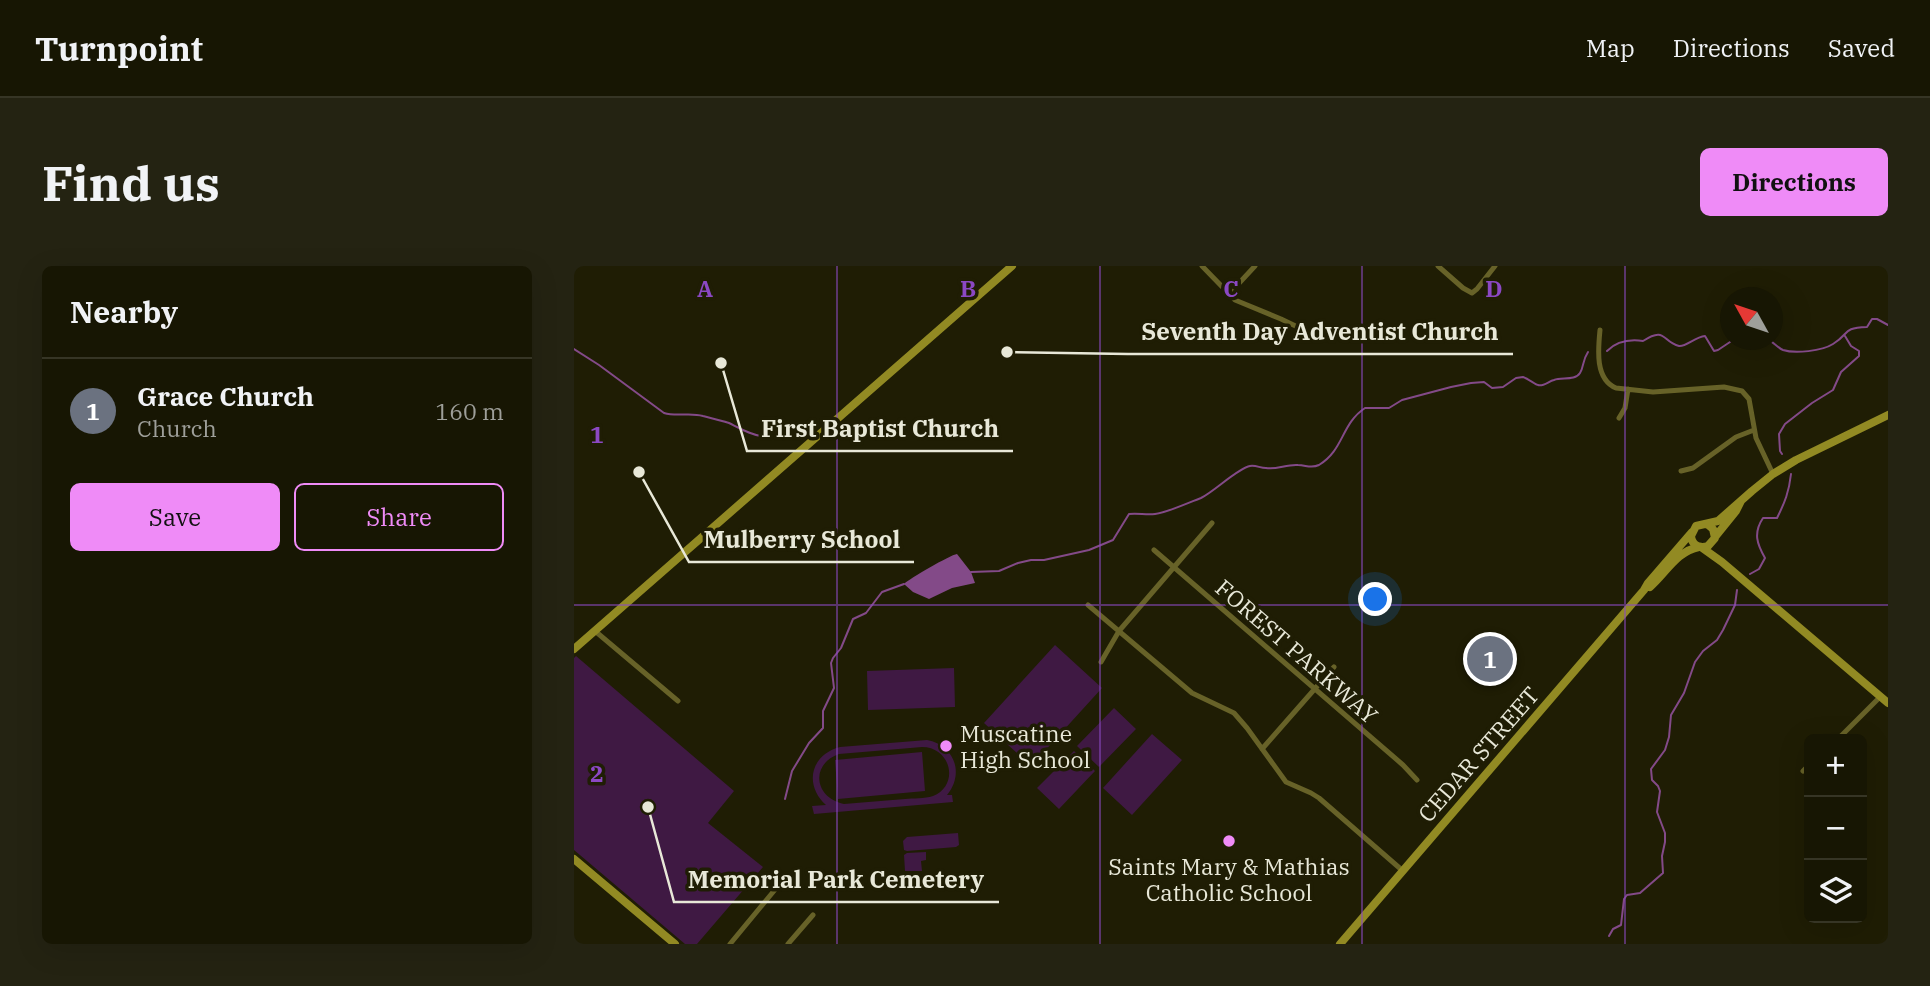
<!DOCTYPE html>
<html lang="en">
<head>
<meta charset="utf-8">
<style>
  :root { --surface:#171603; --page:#242312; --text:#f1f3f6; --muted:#9e9f9a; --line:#363525; --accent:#ef8bf7 }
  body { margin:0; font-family:"IBM Plex Serif",serif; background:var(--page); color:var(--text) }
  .controls { position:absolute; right:21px; bottom:21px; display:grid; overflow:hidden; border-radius:10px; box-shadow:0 7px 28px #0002 }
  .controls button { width:63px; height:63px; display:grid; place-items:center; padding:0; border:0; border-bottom:2px solid var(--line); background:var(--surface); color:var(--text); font:35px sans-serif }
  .compass { position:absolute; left:1146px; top:21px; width:63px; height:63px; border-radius:50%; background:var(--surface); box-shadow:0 7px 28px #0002; rotate:310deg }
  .you { position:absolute; left:802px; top:334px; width:24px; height:24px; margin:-18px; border:5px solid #fff; border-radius:50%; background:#1a73e8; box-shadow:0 0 0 10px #1a73e833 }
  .badge { display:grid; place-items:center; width:46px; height:46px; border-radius:50%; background:var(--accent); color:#fff; font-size:23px; font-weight:700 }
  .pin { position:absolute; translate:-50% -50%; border:4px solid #fff; box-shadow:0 2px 7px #0006 }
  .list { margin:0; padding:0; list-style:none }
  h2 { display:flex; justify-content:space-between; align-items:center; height:91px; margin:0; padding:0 28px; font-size:30px }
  h2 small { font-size:23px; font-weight:400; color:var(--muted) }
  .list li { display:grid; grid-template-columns:46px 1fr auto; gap:21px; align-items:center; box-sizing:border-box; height:105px; padding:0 28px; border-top:2px solid var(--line) }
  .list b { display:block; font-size:26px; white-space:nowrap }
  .list p { margin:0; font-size:23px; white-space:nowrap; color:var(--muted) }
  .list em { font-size:23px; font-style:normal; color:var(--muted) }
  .actions { display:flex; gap:14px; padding:21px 28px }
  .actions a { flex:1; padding:16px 0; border:2px solid var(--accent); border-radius:10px; text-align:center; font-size:24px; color:var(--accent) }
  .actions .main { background:var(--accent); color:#111 }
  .icon { flex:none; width:38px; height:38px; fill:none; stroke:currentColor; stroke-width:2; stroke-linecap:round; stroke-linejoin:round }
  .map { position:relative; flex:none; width:1314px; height:678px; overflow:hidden; border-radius:10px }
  header { display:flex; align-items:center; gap:42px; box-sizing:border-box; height:98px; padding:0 35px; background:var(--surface); border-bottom:2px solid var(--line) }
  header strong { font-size:33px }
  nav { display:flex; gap:38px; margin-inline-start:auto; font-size:24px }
  .intro { display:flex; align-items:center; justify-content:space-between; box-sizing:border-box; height:168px; padding:0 42px }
  h1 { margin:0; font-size:49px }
  .button { padding:18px 32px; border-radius:10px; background:var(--accent); color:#111; font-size:24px; font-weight:700 }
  main { display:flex; gap:42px; padding:0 42px }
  aside { flex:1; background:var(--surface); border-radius:10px; box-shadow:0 7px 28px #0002 }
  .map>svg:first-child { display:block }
  .green { fill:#3f1943; fill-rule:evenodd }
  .water { fill:#834a88 }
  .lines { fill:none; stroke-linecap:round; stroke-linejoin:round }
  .stream { stroke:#834a88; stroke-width:2 }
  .street { stroke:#676228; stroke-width:5 }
  .secondary { stroke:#928a23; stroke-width:8 }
  .grid { fill:none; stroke:#8b48c3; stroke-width:2; stroke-opacity:0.55 }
  .poi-dot { fill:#ef8bf7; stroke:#1f1d04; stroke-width:2.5 }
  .labels { text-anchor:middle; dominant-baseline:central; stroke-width:7; stroke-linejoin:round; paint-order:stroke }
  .street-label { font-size:23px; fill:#e8e8d8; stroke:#1f1d04 }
  .poi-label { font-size:23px; fill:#e8e8d8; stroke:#1f1d04; text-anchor:start }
  .grid-label { font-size:23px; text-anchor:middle; font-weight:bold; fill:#8b48c3; stroke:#1f1d04; stroke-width:7; stroke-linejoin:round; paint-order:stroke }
  .leader { fill:none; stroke:#e8e8d8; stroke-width:2.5 }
  .callout-dot { fill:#e8e8d8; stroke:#1f1d04; stroke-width:2.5 }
  .callout-label { font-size:24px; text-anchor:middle; font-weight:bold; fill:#e8e8d8; stroke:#1f1d04; stroke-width:7; stroke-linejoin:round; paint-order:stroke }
</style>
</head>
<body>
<header>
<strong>Turnpoint</strong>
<nav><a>Map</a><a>Directions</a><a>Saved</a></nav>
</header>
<div class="intro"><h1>Find us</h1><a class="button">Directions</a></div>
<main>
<aside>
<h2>Nearby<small></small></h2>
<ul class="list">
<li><span class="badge" style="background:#6b7280">1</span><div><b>Grace Church</b><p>Church</p></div><em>160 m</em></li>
</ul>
<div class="actions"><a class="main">Save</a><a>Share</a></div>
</aside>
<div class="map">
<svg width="1314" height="678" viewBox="0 0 1314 678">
  <rect width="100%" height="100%" fill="#1f1d04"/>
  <path class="green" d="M481,379L528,422L457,500L410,457Z
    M2,390L160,525L134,557L189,601L123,678H111L0,584V392Z
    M380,402L381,441L294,444L293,405Z
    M540,442L562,463L525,501L503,480Z
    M578,468L608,494L558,549L529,522Z
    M353,474C380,479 391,507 373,529H378L379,536L240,548L238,540L252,539C230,519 236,489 266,481ZM348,481C377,481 386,519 359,530C350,533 340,532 331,533C311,535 290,536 270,538C240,532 236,498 265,488Z
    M500,485L521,505L485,543L463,522Z
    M348,486L351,525L264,533L261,494Z
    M384,567L385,579L382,581L333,585L330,584L329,575L333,571Z
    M352,586V594L347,595L348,605H331L330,589L333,587Z"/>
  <path class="water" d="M383,288L397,306L401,317L378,322L355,333L339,326L330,318C335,313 376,289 383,288Z"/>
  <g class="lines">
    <path class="stream" d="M1168,74L1173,75L1181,74
      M1195,74C1199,76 1204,82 1209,84C1221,88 1248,85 1259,78C1277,67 1267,62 1293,61L1298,53H1303L1314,59
      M0,83L25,99L90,147C103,151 116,146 129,150C137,152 146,154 155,157C167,163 177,169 191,171
      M1033,85C1043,75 1055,73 1069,75C1092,60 1088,76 1105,80C1112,81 1121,71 1131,70L1140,85L1144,84L1159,74
      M1208,188L1206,185L1205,168L1211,158L1238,137L1259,124L1267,106L1285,90V85L1277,80L1271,70
      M397,306L425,305L444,297L457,294H470L515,284L539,274L555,248C564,247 572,249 581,248C592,247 616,236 627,232C641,225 664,202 676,200C682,199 686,202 692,202C702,204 713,198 724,199C732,199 737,203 745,199C770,184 767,158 791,142H815L828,134L877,121L897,117L910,116L918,122L929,121L942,112L949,111C953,112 962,119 964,119C969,121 975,115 980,114C988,111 1001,115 1006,107C1010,101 1008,95 1014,86
      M1176,308L1185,303L1191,292C1183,278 1179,267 1189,252H1203C1211,236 1215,226 1217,208
      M211,533L218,505L235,477L249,462V445L260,422L257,397L259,392L267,382L279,353L292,347L308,326L330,318
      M1035,670L1039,663L1047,659L1050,633L1053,629L1066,627L1089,607L1088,590L1091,576V567L1083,546L1086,525L1084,520L1078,514L1077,503L1091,484L1095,471L1097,449L1110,427L1121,396L1129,385L1143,374L1149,364L1161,339L1163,324"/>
    <path class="street" d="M628,0L661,34L707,53L732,65
      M864,0L889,22L898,27L903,23L921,0
      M655,28L681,0
      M1026,64C1024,84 1021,113 1042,122L1079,126L1150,121L1168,125L1175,133L1182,172L1199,208
      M1045,152L1051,142L1054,123
      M1107,205L1119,202L1162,171L1180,164
      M580,284L829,499L843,514
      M514,339L618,427L660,447L673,462L712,516L737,527L745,532L829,605
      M21,365L104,435
      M527,396L545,365L638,257
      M1264,473L1306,431
      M688,483L760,401
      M1229,505L1235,499
      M156,678L204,620
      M214,678L239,649"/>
    <path class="secondary" d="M1133,258L1139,263L1141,272L1134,280C1125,283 1118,279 1117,270L1122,260L1144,255L1178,225L1199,208L1222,194L1314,149
      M1141,271L1162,245L1167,235
      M1127,281L1148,296L1314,437
      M1076,321C1092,307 1103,285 1125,281
      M0,383L438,0
      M0,593L101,678
      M766,678L1070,324L1074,317L1118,266"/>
  </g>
  <path class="grid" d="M263,0V678M526,0V678M788,0V678M1051,0V678M0,339H1314"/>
  <g class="poi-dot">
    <circle cx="372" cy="480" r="7"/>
    <circle cx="655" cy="575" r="7"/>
  </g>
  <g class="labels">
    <g class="street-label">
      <text transform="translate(723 385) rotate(41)">FOREST PARKWAY</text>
      <text transform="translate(904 488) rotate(-49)">CEDAR STREET</text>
    </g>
    <g class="poi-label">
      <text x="386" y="467">Muscatine<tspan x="386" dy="26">High School</tspan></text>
      <text x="655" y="600" text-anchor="middle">Saints Mary &amp; Mathias<tspan x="655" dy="26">Catholic School</tspan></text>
    </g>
  </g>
  <g class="grid-label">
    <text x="131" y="31">A</text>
    <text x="394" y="31">B</text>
    <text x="657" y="31">C</text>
    <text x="920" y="31">D</text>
    <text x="23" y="177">1</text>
    <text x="23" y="516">2</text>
  </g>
  <path class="leader" d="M433 86L554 88H939M147 97L173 185H439M65 206L115 296H340M74 541L100 636H425"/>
  <g class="callout-dot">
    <circle cx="433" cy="86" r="7"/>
    <circle cx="147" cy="97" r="7"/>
    <circle cx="65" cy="206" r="7"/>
    <circle cx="74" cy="541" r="7"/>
  </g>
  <g class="callout-label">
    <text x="746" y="74">Seventh Day Adventist Church</text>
    <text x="306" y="171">First Baptist Church</text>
    <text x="228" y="282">Mulberry School</text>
    <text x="262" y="622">Memorial Park Cemetery</text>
  </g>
</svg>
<div class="controls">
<button>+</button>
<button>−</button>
<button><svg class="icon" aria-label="layers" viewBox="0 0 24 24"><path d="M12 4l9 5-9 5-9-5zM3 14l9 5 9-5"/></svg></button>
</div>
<svg class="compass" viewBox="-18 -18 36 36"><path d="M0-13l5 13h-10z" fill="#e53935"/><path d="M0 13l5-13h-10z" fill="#9e9f9a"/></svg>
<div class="you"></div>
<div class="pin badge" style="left:916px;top:393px;background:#6b7280">1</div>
</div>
</main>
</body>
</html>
